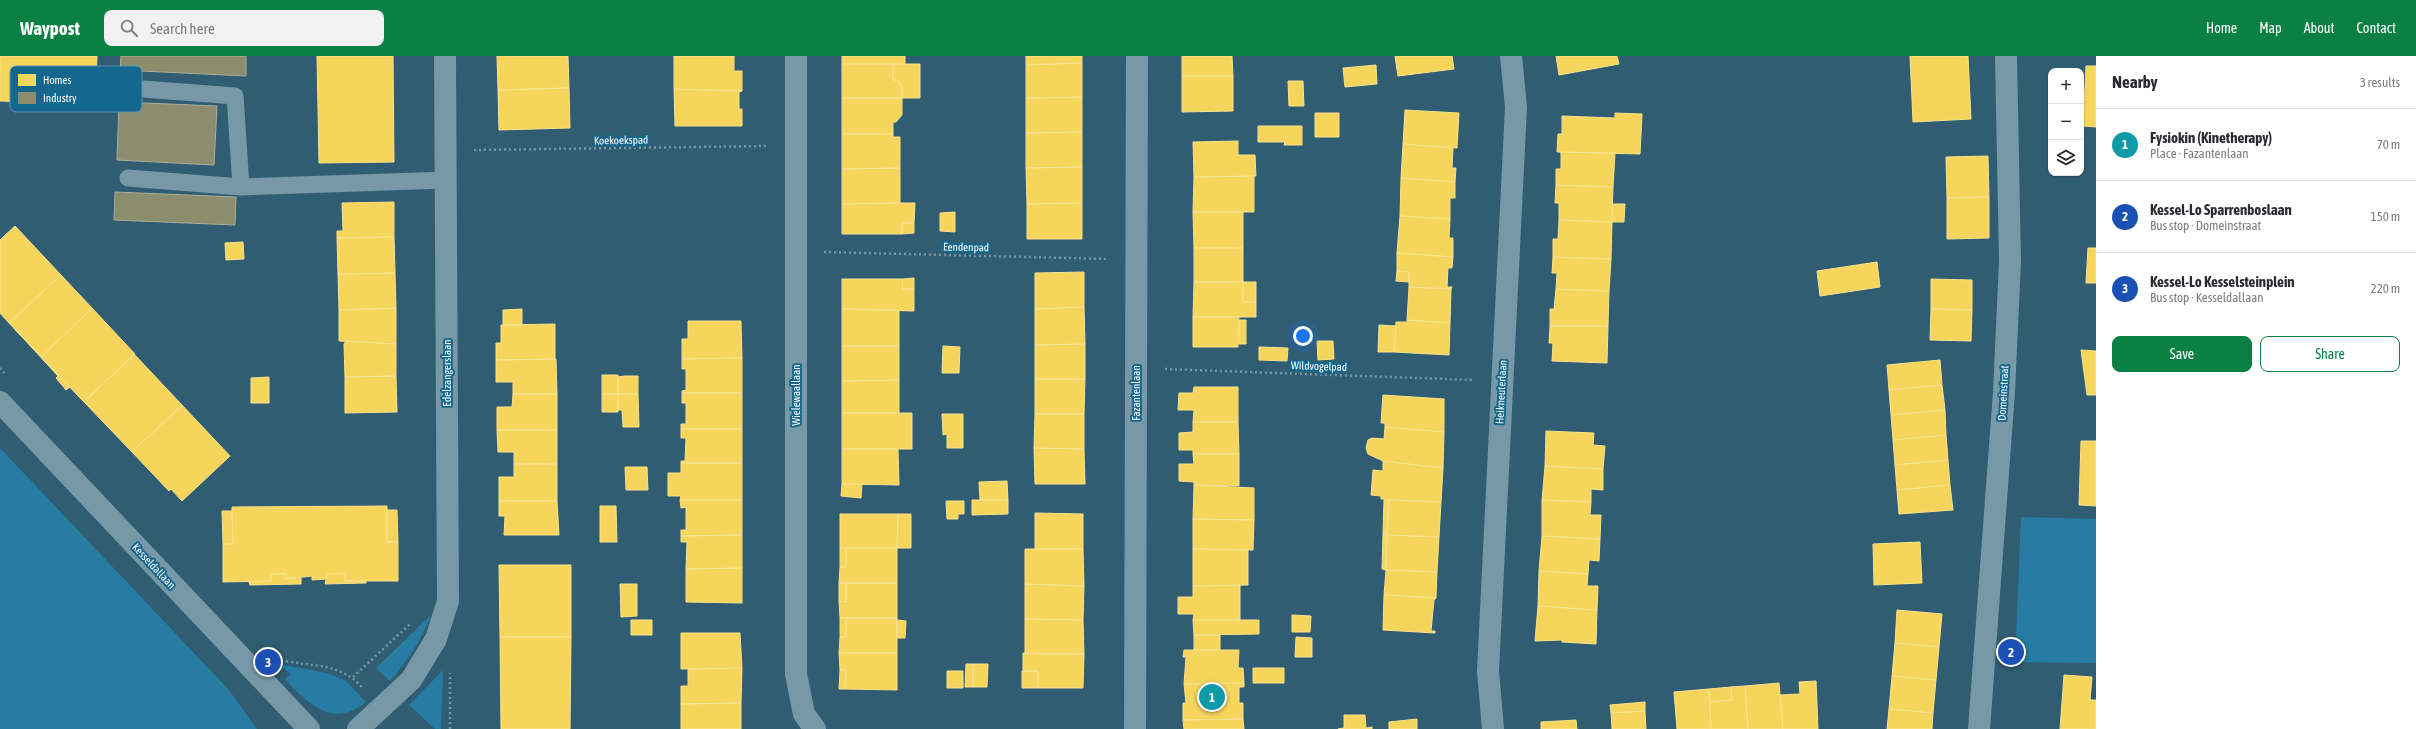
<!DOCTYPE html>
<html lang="en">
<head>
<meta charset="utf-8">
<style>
  :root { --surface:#fff; --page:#f2f2f3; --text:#2b2b33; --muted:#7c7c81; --line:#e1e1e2; --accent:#0b8043 }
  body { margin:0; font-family:"Asap Condensed",sans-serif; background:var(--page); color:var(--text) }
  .controls { position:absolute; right:12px; top:12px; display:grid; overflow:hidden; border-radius:8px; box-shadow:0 1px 3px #0004 }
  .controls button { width:36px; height:36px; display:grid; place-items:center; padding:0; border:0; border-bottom:1px solid var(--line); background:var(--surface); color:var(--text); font:20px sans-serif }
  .you { position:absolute; left:1303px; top:280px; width:14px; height:14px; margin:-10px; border:3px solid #fff; border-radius:50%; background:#1a73e8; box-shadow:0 0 0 6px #1a73e833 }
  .badge { display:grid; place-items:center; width:26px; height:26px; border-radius:50%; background:var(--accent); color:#fff; font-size:13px; font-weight:700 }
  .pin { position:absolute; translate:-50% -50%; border:2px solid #fff; box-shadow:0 1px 4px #0006 }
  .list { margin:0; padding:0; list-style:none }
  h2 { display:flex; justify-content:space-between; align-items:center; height:52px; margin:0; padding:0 16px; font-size:17px }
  h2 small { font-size:13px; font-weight:400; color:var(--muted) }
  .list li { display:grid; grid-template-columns:26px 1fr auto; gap:12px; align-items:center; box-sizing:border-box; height:72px; padding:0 16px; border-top:1px solid var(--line) }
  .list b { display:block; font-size:15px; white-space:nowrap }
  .list p { margin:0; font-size:13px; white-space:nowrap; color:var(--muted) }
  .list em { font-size:13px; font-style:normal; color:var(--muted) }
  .actions { display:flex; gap:8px; padding:12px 16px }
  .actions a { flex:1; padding:9px 0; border:1px solid var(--accent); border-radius:8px; text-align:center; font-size:14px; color:var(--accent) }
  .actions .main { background:var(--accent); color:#fff }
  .icon { flex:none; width:22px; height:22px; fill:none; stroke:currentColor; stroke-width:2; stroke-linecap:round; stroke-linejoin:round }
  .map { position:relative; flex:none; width:2096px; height:673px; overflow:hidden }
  header { display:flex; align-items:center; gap:24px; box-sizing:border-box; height:56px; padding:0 20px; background:var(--accent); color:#fff }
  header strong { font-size:19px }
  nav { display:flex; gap:22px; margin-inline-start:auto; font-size:14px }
  .search { width:280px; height:36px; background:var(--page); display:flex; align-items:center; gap:10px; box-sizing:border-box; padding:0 14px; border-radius:8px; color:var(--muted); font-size:15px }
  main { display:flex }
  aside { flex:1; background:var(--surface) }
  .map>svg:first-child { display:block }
  .green { fill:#267ca2 }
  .homes { fill:#f6d55c; stroke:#f9e28d }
  .industry { fill:#8c8c6e; stroke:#aeae9a }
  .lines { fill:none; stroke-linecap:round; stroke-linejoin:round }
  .path { stroke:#7798a6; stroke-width:2.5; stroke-dasharray:2 3; stroke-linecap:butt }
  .service { stroke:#7798a6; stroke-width:17 }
  .minor { stroke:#7798a6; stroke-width:22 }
  .tertiary { stroke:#7798a6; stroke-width:22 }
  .labels { text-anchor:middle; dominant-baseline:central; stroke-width:4; stroke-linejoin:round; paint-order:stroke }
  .street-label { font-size:11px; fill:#fff; stroke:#15678d }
  .key { fill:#15678d; stroke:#5b95af; stroke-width:1 }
  .key-label { font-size:11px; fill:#fff }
</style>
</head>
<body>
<header>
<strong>Waypost</strong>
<div class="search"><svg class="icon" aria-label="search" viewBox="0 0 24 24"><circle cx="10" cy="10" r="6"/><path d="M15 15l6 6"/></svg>Search here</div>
<nav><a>Home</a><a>Map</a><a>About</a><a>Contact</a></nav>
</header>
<main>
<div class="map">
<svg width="2096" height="673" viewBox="0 0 2096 673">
  <rect width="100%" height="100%" fill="#305d72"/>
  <path class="green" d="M0,392L229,634L257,673H0Z
    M2021,461L2096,463V607L2015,606Z
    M431,559C421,585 408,604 390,625L376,612Z
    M278,608L327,617L346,625L366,646C333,673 308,648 285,623L291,618Z
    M443,614L441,673H435L409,649Z"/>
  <path class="homes" d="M0,0H97L95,48L0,45Z
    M317,0H393L394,106L319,107Z
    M497,0H568L569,32L498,34Z
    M674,0H734V15H742V35L674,33Z
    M842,0H905V8H842Z
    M1026,0H1082V7L1026,9Z
    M1182,0H1232L1233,20H1182Z
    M1395,0H1452L1454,13L1398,20Z
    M1556,0H1617L1619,8L1559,19Z
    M1910,0H1968L1971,63L1913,66Z
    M1082,7V41L1026,42V9Z
    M842,8H893V24H897L902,30V42H842Z
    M893,8H920V42H902V30L897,24H893Z
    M1376,9L1377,28L1345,31L1343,12Z
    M2086,10H2096V71L2083,70Z
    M1182,20H1233V55L1182,56Z
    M1288,25H1303L1304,50H1289Z
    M569,32L570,72L499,74L498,34Z
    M674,33L742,35L739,36V53H742V70H675Z
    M1082,41V76L1026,77V42Z
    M842,42H902V59L896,66H893V78H842Z
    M1405,54L1459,57L1457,92L1403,88Z
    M1315,57H1339V81H1315Z
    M1615,57L1642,58L1640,98L1557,96L1558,78H1562V60L1615,62Z
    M1258,70H1302V89H1284L1285,86H1258Z
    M1082,76V111L1026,112V77Z
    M842,78H893V81H900V112L842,113Z
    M1238,85V99H1255L1256,120L1194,121L1193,86Z
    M1403,88L1453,92L1452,112H1456L1455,126L1401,122Z
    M1561,96L1615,97L1613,131L1556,129V113H1561Z
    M1988,100L1989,141L1947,142L1946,101Z
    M1082,111V147L1027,148L1026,112Z
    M900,112V147L842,148V113Z
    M1254,120V156H1193L1194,121Z
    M1401,122L1455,126V142H1450V163L1400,160Z
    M1556,129L1613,131L1612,166L1559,164V147H1555Z
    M1989,141V182L1947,183V142Z
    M394,146V181L337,182V175H343L342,147Z
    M900,147H915L914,167H902V178H842V148Z
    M1082,147V183H1027V148Z
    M1613,148H1625L1624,166H1612Z
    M955,156V176L940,175V157Z
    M1193,156H1243V192H1194Z
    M1400,160L1450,163L1449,182H1453V201L1397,197Z
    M1559,164L1612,166L1611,203L1553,201V183H1558Z
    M902,167H914V177L902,178Z
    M15,170L61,219L9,267L0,257V184Z
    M394,181L395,217L338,218L337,182Z
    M243,186L244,203L226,204L225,187Z
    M1194,192H1243V226H1194Z
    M2088,192H2096V227H2086Z
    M1397,197L1453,201L1452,212H1448L1447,231H1452L1451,233L1409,231V216L1397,215Z
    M1553,201L1611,203L1609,235L1556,233L1557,217H1552Z
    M1877,206L1880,231L1820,240L1817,215Z
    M1397,215L1409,216V226L1396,225Z
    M1084,216V251L1035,253V217Z
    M395,217L396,252L339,254L338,218Z
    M61,219L92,252L41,301L9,267Z
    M914,222V233H902L903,223Z
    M842,223H903L902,233H914V255L842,253Z
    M1931,223L1972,224V254L1931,253Z
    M1194,226H1243V246H1256V261H1193Z
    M1243,226H1256V246H1243Z
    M1409,231L1451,233L1450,267L1407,264Z
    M1556,233L1609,235L1608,270H1550V253H1554Z
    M1084,251L1085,288L1035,289V253Z
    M92,252L135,298L84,346L41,301Z
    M396,252V288L339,285V254Z
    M522,253V269H503V254Z
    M842,253L899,254V290H842Z
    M1931,253L1972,254L1971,285L1930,284Z
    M1193,261H1239L1238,291H1193Z
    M1239,264H1246V288H1239Z
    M1407,264L1450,267L1449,299L1394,296L1396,266H1407Z
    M688,265H741L742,302L682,303V283H688Z
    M555,268V303L496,304V287H501V269Z
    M1379,269L1396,270L1394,296H1378Z
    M1550,270H1608L1607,307L1552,305L1553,287H1549Z
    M14,272L41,301L70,331L66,334L56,322L58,320Z
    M346,285L396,288V320L345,321L344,288Z
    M1317,285H1333L1334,303L1318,304Z
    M1085,288V323H1035V289Z
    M842,290H899V324L842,325Z
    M943,290L960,291L959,317H942Z
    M1259,291L1288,292L1287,305L1259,304Z
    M2081,294L2096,295V339H2087Z
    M134,298L182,349L132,396L84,346Z
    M742,302V337H682V335L686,334V313H682V303Z
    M556,303L557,338H513V326H496V304Z
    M1940,304L1942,329L1889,334L1887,309Z
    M602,319H618V338H602Z
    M396,320L397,356L345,357V321Z
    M624,320H638V338H618V321Z
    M269,321V347H251V322Z
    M1035,323H1085L1084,358H1035Z
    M899,324V357H842V325Z
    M1942,329L1945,354L1891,359L1889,334Z
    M1194,331H1238V366H1193L1194,354H1178L1179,337H1193Z
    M682,337H742V373H681V368H686V347H682Z
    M513,338H557V374H497V351H512Z
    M602,338H618V356H602Z
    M618,338H638L639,371H623L622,354H618Z
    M1383,339L1444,343V376L1385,371V367H1381Z
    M182,349L230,400L182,445L171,433L169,435L132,396Z
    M1945,354L1946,379L1893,384L1891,359Z
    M842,357H912V393H842Z
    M942,358H963V392H947V378L943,379Z
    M1035,358H1084V393L1034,392Z
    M1193,366H1238L1239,398H1193V394H1179V377L1193,376Z
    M1385,371L1444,376L1443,412L1383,405L1368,398L1366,392L1368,384L1372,382L1384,383Z
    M681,373H742V407H681V405H685L686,382H681Z
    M497,374H557V408H514V396H498Z
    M1546,375L1594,377L1593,389L1605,390L1603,413L1545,410Z
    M1946,379L1948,404L1895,409L1893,384Z
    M2081,385H2096V450L2079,449Z
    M1034,392L1084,393L1085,428H1035Z
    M842,393H898L899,429L842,428Z
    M1193,398H1239V430L1194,429V426L1179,425V408H1194Z
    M1948,404L1950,429L1897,434L1895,409Z
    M1383,405L1443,412L1441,446L1381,443V440L1371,439L1373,414L1383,415Z
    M681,407H742V444H680L681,440H668V417H681Z
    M514,408H557V445H499V421H514Z
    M1545,410L1603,413V434L1591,433V446L1542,444Z
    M625,411H647L648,434H626Z
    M1007,425L1008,444H980L979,426Z
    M842,428H862L861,442L841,440Z
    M1194,429L1254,432V464L1193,463Z
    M1950,429L1953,454L1899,458L1897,434Z
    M680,444H742V479L681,480V474H686V451L681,452Z
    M972,444H1008V458L972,459Z
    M1384,444H1389L1387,479L1383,478Z
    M1389,444L1441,446L1439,481L1387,479Z
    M1542,444L1591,446L1590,459H1601L1600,483L1542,480Z
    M499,445H557L559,479H504L505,460H499Z
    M946,445H964V458H958V463H947Z
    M387,450V486H398V525H345V517L327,518L326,523L312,524V520L286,523V518H271V525L223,526V488H233L232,451Z
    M600,450H616L617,486H600Z
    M387,454H397L398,486H387Z
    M222,455H232L233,488H223Z
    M1035,457L1083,458V493H1035Z
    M840,458H898L897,492H840Z
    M898,458H911V492H897Z
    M1193,463L1254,464L1253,494L1193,493Z
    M1383,478L1387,479L1386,514L1382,513Z
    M742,479V512L686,513L687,486H681V480Z
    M1387,479L1439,481L1437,516L1386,514Z
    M1542,480L1600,483L1599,505L1589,504L1588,518L1539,515Z
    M1920,486L1922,527L1874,529L1873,488Z
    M840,492H846V511H840Z
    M846,492H897V527H839L840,511H846Z
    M1025,493H1083L1084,530L1025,528Z
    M1193,493L1248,494V529L1193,530Z
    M499,509H571V581H500Z
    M742,512V547L686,546V513Z
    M1386,514L1437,516L1436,542L1384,539Z
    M1539,515L1588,518L1587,530H1598L1597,554L1538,550Z
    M345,517V525H366V527L325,528L327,518Z
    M271,518H286V523L301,522V528L250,529L249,526L271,525Z
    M839,527H846V546L839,545Z
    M846,527H897V562H840L839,545L846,546Z
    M620,528H637V560L621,561Z
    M1025,528L1084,530L1083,564L1025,563Z
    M1240,529V564H1193L1194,558H1178V541H1193V530Z
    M1384,539L1436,542L1434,544L1431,575H1435V577L1383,574Z
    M1538,550L1597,554L1596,588L1562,586V584L1535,585Z
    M1897,554L1942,558L1939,591L1895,587Z
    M1292,559L1311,560L1310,576H1292Z
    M840,562H846V581H840Z
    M846,562H897V597H839L840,581H846Z
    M1025,563L1083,564L1084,598H1025Z
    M631,564H652V579H631Z
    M897,564L906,565L905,582H897Z
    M1193,564H1259V578L1194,579Z
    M681,577H740L742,612L681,613Z
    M1194,579H1220V594H1194Z
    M500,581H571L570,673H501Z
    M1296,581L1312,582V601H1295Z
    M1895,587L1939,591L1936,624L1892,620Z
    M1184,594H1239L1238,612H1243L1244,627L1184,628L1186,601H1183Z
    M839,597H897V634L845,633L846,614H840Z
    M1023,597L1084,598L1083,632H1038V615H1023Z
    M966,608H973V631H965Z
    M973,608H988L987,631H973Z
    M742,612L741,647L681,648V630H688V613Z
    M1253,612H1284V627H1253Z
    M840,614H846L845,633H839Z
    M947,615H963V632H947Z
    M1022,615H1038V632H1022Z
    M2064,619L2092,621L2090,644H2096V673H2060Z
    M1892,620L1936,624L1933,657L1889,653Z
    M1816,625L1818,673H1783L1780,639L1800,638L1799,626Z
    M1244,627V631H1239V647H1243V663L1183,664V647H1186L1184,628Z
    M1779,627L1783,673H1748L1745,630Z
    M1745,630L1748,673H1711L1710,646L1732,644L1731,631Z
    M1731,631L1732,644L1710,646L1709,633Z
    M1709,633L1711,673H1677L1674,636Z
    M1645,646V655L1611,657L1610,649Z
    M741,647V673H681V648Z
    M1889,653L1933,657L1932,673H1887Z
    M1645,655L1646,673H1612L1611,657Z
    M1344,659H1365L1366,672L1372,671V673H1338L1344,672Z
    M1243,663L1244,673H1184L1183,664Z
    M1417,663V673H1389V666Z
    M1576,664L1577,673H1541V666Z"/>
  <path class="industry" d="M121,0H246V20L120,14Z
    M119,46L217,50L214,109L117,104Z
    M115,136L236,141L235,169L114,164Z"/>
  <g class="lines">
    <path class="path" d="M474,94L767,90
      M824,196L1107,203
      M0,312L4,317
      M1165,313L1474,324
      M286,605C316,611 339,607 362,631
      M353,621L410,568
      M450,673V617"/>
    <path class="service" d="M130,32L235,40L241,131
      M128,122L241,131L446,124"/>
    <path class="minor" d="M796,0V618L804,658L815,673
      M358,673L411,624L436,583L448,545L445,0
      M1135,673L1137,0
      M1493,673L1488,615L1516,51L1511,0"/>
    <path class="tertiary" d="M0,346L309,673
      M1979,673L2004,336L2010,205L2006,0"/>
  </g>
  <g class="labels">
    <g class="street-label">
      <text transform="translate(621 84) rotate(-1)">Koekoekspad</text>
      <text transform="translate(966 191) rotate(1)">Eendenpad</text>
      <text transform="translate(1319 310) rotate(2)">Wildvogelpad</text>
      <text transform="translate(447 317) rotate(-90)">Edelzangerslaan</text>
      <text transform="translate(1501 336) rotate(-87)">Heikneuterlaan</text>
      <text transform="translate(1136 337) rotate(-90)">Fazantenlaan</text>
      <text transform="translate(2003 337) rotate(-87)">Domeinstraat</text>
      <text transform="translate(796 339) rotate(-90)">Wielewaallaan</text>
      <text transform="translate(154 510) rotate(47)">Kesseldallaan</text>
    </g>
  </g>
  <rect x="10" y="10" width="132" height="46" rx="6" class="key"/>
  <rect x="18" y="18" width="18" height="12" fill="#f6d55c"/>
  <rect x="18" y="36" width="18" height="12" fill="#8c8c6e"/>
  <g class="key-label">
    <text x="43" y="28">Homes</text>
    <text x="43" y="46">Industry</text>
  </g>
</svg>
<div class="controls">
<button>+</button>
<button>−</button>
<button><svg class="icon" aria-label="layers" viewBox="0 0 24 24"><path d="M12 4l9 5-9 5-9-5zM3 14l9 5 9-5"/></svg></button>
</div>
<div class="you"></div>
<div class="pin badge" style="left:1212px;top:641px;background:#0f9aa8">1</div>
<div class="pin badge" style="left:2011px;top:596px;background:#1a4fb4">2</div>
<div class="pin badge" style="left:268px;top:606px;background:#1a4fb4">3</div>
</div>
<aside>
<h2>Nearby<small>3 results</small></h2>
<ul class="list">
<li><span class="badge" style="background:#0f9aa8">1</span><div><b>Fysiokin (Kinetherapy)</b><p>Place · Fazantenlaan</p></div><em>70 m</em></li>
<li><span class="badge" style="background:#1a4fb4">2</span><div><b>Kessel-Lo Sparrenboslaan</b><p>Bus stop · Domeinstraat</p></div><em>150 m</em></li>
<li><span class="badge" style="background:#1a4fb4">3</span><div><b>Kessel-Lo Kesselsteinplein</b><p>Bus stop · Kesseldallaan</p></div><em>220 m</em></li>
</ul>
<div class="actions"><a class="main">Save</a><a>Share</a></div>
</aside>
</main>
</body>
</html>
